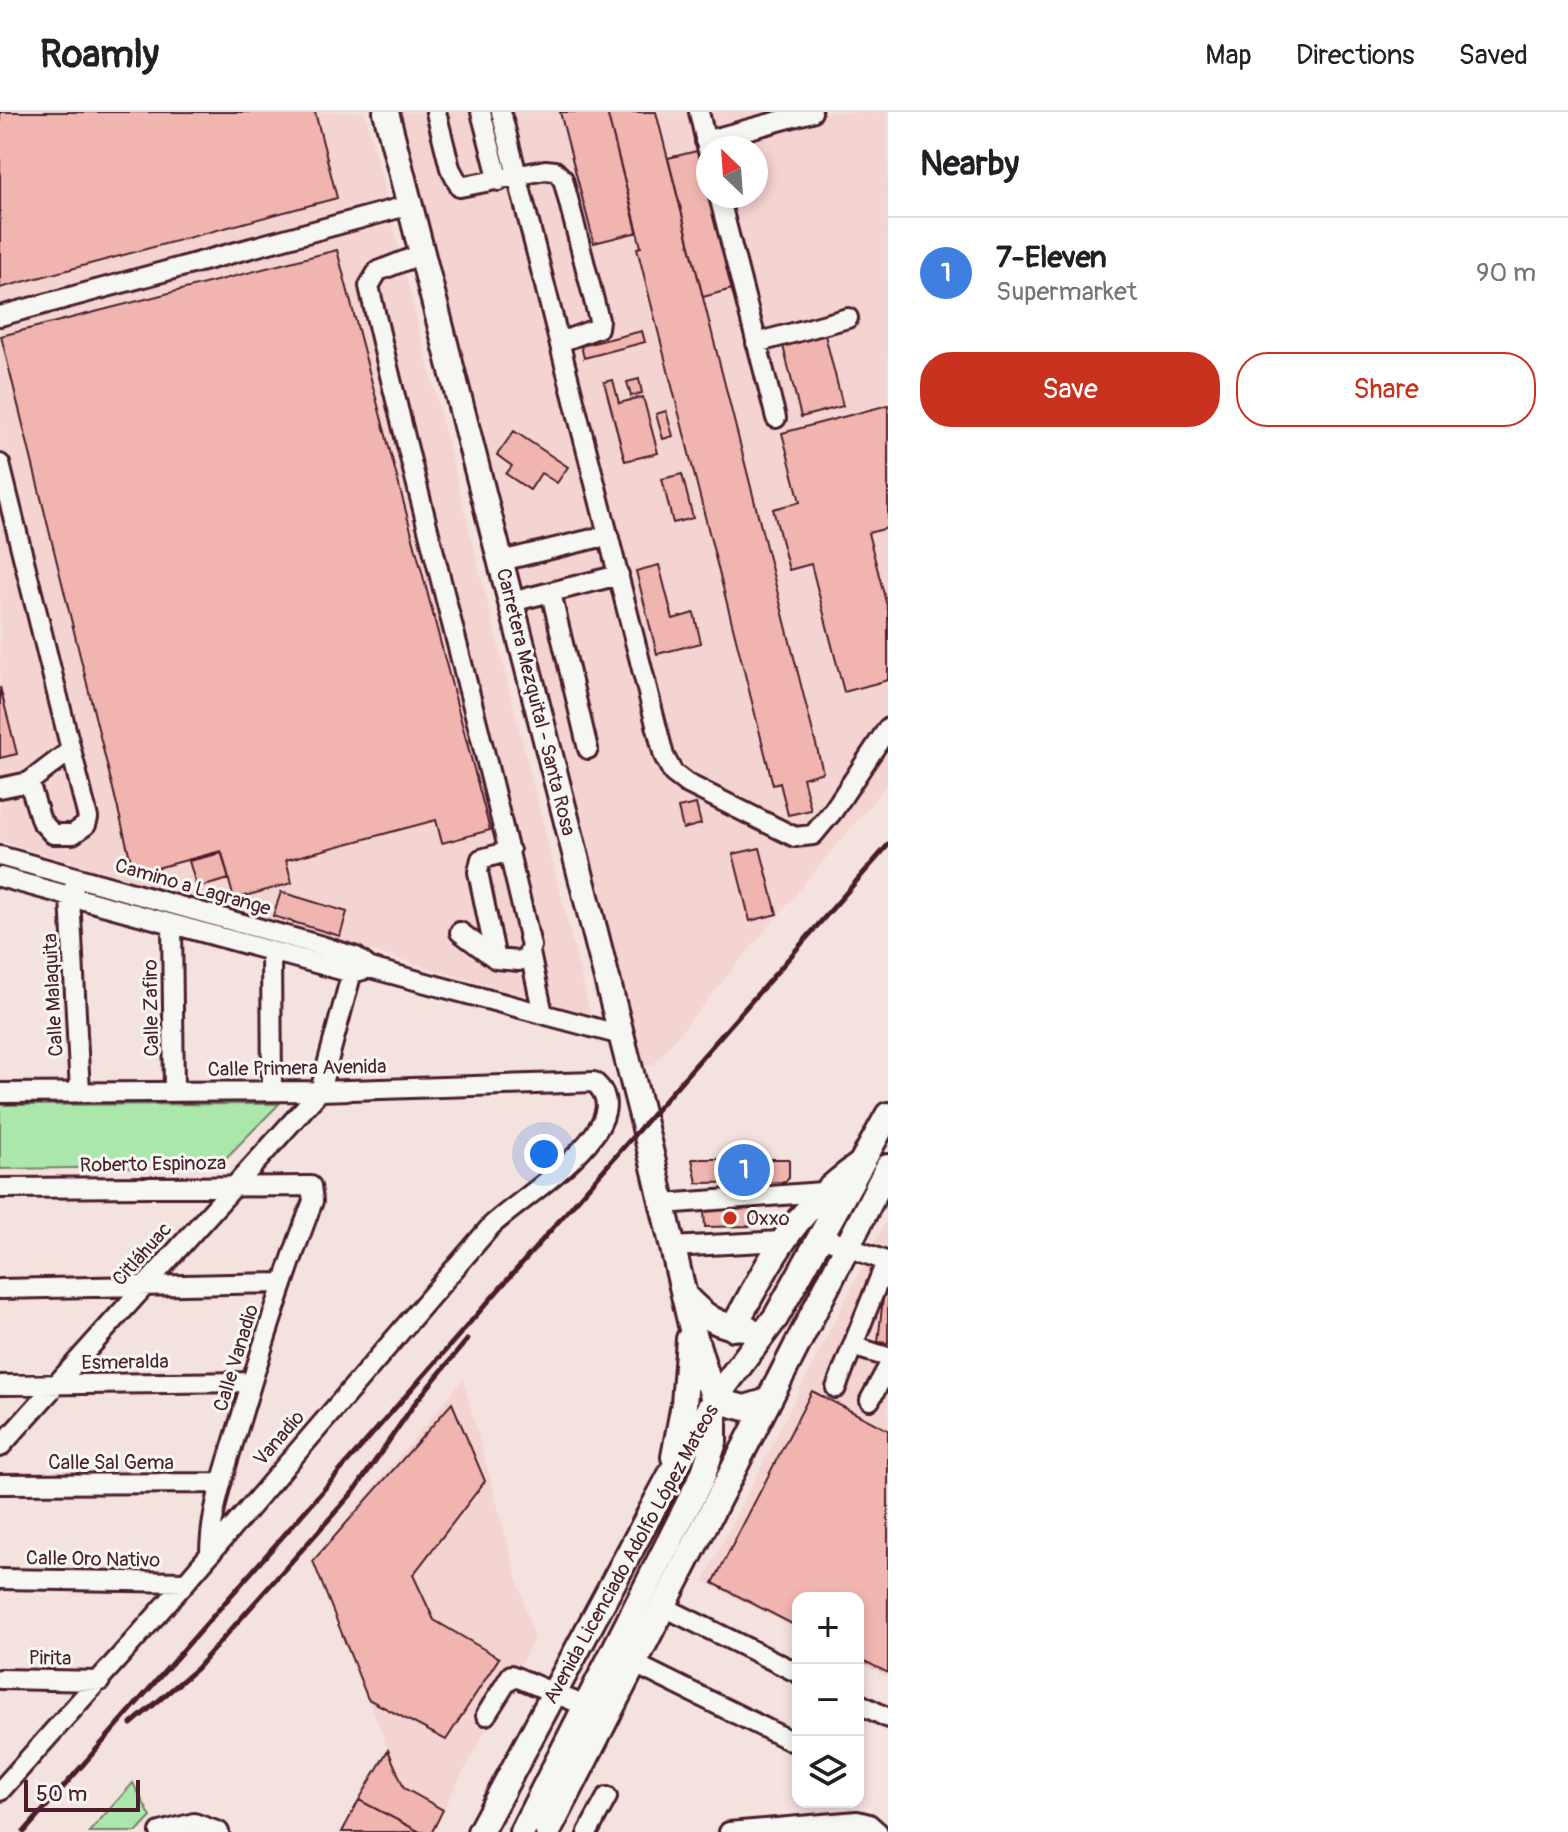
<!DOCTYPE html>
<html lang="en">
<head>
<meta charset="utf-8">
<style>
  :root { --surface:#fff; --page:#f2f2f2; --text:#202124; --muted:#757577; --line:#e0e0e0; --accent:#c8321e }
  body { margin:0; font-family:Pangolin,sans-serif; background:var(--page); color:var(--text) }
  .controls { position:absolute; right:24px; bottom:24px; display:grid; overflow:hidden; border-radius:16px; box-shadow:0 4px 12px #0003 }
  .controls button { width:72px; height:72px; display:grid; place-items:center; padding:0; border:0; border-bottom:2px solid var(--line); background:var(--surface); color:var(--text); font:40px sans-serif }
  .compass { position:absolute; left:696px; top:24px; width:72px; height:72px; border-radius:50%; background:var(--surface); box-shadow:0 4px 12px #0003; rotate:335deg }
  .scale { position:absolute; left:24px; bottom:20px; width:116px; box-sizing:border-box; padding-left:8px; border:4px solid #4a1f2b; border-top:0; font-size:22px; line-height:28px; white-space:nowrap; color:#4a1f2b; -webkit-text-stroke:6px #f6f6f2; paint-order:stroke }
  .you { position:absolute; left:544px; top:1042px; width:28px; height:28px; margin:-20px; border:6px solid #fff; border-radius:50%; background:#1a73e8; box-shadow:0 0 0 12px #1a73e833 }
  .badge { display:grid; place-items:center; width:52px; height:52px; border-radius:50%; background:var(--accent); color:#fff; font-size:26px; font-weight:700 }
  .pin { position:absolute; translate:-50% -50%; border:4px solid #fff; box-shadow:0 2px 8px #0006 }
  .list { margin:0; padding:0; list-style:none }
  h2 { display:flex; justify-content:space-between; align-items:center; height:104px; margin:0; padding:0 32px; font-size:34px }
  h2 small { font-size:26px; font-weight:400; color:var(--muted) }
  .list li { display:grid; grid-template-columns:52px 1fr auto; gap:24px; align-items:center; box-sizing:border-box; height:112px; padding:0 32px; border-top:2px solid var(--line) }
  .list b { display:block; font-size:30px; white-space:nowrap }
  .list p { margin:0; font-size:26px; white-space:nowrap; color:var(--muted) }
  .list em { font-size:26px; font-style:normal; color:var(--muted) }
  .actions { display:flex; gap:16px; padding:24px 32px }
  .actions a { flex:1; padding:18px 0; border:2px solid var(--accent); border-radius:32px; text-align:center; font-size:28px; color:var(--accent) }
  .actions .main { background:var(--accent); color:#fff }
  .icon { flex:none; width:44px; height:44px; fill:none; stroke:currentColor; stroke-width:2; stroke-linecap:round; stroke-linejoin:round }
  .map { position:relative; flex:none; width:888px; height:1720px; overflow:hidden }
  header { display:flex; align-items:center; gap:48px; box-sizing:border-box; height:112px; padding:0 40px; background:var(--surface); border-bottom:2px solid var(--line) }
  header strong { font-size:38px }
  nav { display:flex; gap:44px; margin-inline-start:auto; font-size:28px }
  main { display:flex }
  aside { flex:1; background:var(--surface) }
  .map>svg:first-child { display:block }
  .built { fill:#f3d4d0; fill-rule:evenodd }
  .green { fill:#abe6ab; stroke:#7a826b; stroke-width:2 }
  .building { fill:#f1b5b0; stroke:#4a1f2b; stroke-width:2 }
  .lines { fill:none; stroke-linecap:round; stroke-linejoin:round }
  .minor-casing { stroke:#4a1f2b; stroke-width:24 }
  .major-casing { stroke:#4a1f2b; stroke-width:30 }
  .minor { stroke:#f6f6f2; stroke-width:18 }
  .major { stroke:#f6f6f2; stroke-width:24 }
  .rail { stroke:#4a1f2b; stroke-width:5 }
  .poi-dot { fill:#c8321e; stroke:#f6f6f2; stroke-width:3 }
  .labels { text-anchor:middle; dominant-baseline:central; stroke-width:6; stroke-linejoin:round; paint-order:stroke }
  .street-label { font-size:20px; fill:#4a1f2b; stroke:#f6f6f2 }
  .poi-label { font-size:20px; fill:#4a1f2b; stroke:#f6f6f2; text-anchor:start }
</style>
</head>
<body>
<header>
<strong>Roamly</strong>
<nav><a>Map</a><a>Directions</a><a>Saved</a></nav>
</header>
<main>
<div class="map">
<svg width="888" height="1720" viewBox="0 0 888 1720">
  <rect width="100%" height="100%" fill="#f4e2de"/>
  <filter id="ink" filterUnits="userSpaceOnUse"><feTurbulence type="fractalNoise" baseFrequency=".0125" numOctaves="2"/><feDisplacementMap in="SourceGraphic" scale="16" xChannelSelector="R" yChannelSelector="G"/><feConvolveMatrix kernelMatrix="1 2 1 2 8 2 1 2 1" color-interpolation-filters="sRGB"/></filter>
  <g filter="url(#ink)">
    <path class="built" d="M0,0H365L591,904L0,729Z
      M401,0H888V671L653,953L643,954ZM708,36H756V84H708Z
      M888,1104V1566L858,1550V1486H798V1518L703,1469Z
      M463,1267L534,1527L443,1698L404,1676L313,1449Z"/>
    <path class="green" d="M279,992L218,1054L0,1057V993Z
      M133,1671L151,1705L137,1720H89Z"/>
    <path class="building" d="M0,0H315L337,86L0,176Z
      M560,0H607L638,120L594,131Z
      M607,0H656L823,660L803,666L811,698L788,703L780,671L773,673L637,136L641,135Z
      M697,39L732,177L703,185L668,46Z
      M337,138L490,718L442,731L436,708L286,748L292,771L234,787L221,739L134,762L1,224Z
      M642,219L645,230L584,246L581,234Z
      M825,223L843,294L801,305L783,234Z
      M639,267L642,281L631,284L627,270Z
      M613,268L619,291L643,285L658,341L625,349L604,270Z
      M888,293V416L868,421L888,498V568L844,580L811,452L789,458L773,397L800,390L782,321Z
      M666,299L673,324L663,327L656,302Z
      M514,319L568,355L557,371L541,361L530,378L506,362L512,354L497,343Z
      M682,362L693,406L673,411L662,367Z
      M659,453L673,507L694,501L701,531L657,542L636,459Z
      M0,575L17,642L0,646Z
      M696,692L701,712L683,717L678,696Z
      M760,736L777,802L750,809L733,742Z
      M222,741L229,767L197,776L189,749Z
      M281,780L347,800L340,824L273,804Z
      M692,1047H789V1066L785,1070L697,1071Z
      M756,1097L755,1114L705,1115L704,1098Z
      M884,1177L888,1178V1231L878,1230Z
      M812,1279L888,1318V1561L858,1546V1486H798V1515L713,1471Z
      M452,1291L485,1369L413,1463L434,1508L499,1546L446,1628L368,1587L313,1449Z
      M388,1638L404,1676L443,1698L432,1720H420L359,1688Z
      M359,1688L420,1720H342Z"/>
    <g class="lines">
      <g class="minor-casing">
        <path id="minor" d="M436,0L450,56L460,75L545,58L555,59L563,67L599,208L598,216L560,230
          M481,0L499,69
          M501,0L664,644L673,661L686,671L795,725L813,723L833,699L888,616
          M699,0L708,39
          M705,29L812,0
          M719,84L776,306
          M422,142L378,159L369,174C419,395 481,613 531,834L527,845L519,849L496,847L478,760L481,747L510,739
          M0,204L410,93
          M756,231L848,206
          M0,352L88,706L86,713L73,722H53L41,709L29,670L71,638
          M501,449L609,423
          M551,481L588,637
          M511,490L619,463
          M0,676L29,670
          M0,744L322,834L356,845L370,856L621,923
          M0,765L352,861L363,858
          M74,776L70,785L80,980
          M172,813L174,979
          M460,820L496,847
          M271,841L272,978
          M530,841L543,902
          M0,981L320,979L594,970C645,1012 517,1088 491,1114L186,1470L0,1679
          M0,1076L311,1074L313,1089C285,1161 262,1235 240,1309C227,1352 211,1395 210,1440
          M663,1092L822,1080
          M822,1125L888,1150
          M672,1135L781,1129
          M0,1177L281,1171
          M855,1235L888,1245
          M0,1273L251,1270
          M836,1276L886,1150
          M870,1288L888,1255
          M0,1335L320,979L356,845
          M0,1372L221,1371
          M0,1467L186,1470
          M662,1494L798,1561
          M633,1551L791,1629
          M0,1567L100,1569
          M858,1591L888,1606
          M486,1603L511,1563L583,1593
          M160,1720L194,1711L219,1720
          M588,1720L607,1685
          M729,1720L857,1709L869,1712L878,1720"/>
      </g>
      <g class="major-casing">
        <path id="major" d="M386,0L644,1012L691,1213L714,1288V1330L703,1363L522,1720
          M684,1183C703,1204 719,1216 748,1216
          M733,1216C773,1144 790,1103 858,1054
          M714,1288L745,1296L768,1289
          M674,1345L684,1292L689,1227
          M480,1720L670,1364L714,1288L776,1205L888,1003
          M548,1720L888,1055"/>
      </g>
      <use href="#minor" class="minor"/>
      <use href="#major" class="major"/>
      <path class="rail" d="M131,1612L196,1557L355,1378L415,1291L467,1228
        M24,1720L888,733"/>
    </g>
  </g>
  <circle class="poi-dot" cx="730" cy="1106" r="8"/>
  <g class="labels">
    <g class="street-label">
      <text transform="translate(536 590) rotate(76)">Carretera Mezquital - Santa Rosa</text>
      <text transform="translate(193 775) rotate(16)">Camino a Lagrange</text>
      <text transform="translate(53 883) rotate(-93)">Calle Malaquita</text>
      <text transform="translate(151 896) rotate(-91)">Calle Zafiro</text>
      <text transform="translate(297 956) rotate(-1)">Calle Primera Avenida</text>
      <text transform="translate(153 1052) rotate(-1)">Roberto Espinoza</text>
      <text transform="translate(142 1142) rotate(-48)">Citláhuac</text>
      <text transform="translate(236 1246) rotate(-73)">Calle Vanadio</text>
      <text transform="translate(125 1250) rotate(-1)">Esmeralda</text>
      <text transform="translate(279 1326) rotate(-49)">Vanadio</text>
      <text x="111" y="1350">Calle Sal Gema</text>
      <text transform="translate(631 1442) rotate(-61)">Avenida Licenciado Adolfo López Mateos</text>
      <text transform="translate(93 1447) rotate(1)">Calle Oro Nativo</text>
      <text transform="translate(50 1546) rotate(1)">Pirita</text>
    </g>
    <g class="poi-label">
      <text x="746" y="1106">Oxxo</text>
    </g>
  </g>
</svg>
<div class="controls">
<button>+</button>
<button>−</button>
<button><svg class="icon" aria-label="layers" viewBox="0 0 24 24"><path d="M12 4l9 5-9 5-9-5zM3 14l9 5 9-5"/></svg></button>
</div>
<svg class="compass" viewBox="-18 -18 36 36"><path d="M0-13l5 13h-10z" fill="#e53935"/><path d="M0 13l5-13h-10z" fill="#757577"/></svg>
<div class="scale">50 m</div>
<div class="you"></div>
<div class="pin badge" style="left:744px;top:1058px;background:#3f7fe0">1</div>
</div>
<aside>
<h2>Nearby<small></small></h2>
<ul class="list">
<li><span class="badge" style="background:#3f7fe0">1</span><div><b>7-Eleven</b><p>Supermarket</p></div><em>90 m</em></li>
</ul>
<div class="actions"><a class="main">Save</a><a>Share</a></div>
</aside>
</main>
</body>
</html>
